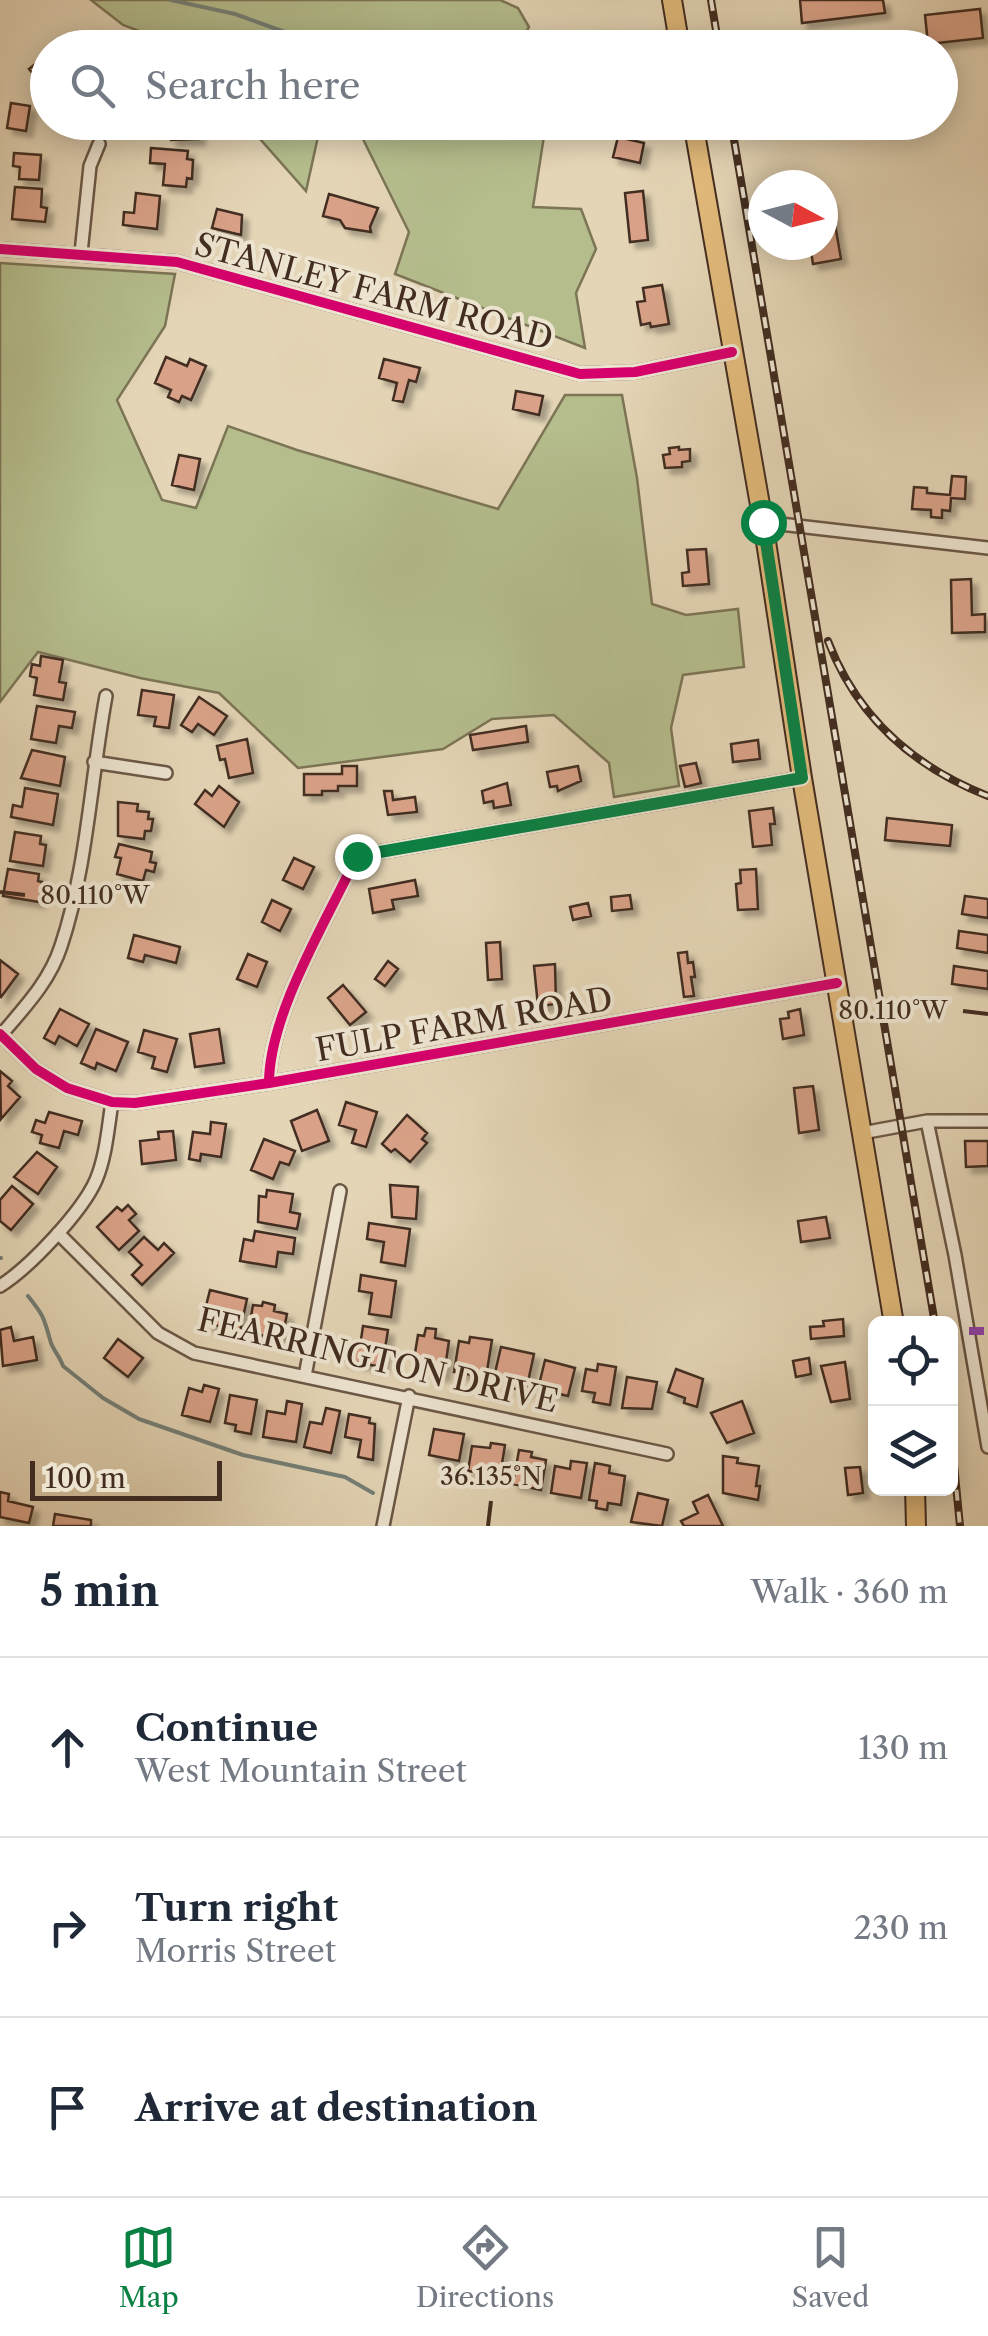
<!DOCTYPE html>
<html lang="en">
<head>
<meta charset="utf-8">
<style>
  :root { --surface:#fff; --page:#f6f6f7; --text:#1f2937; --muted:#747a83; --line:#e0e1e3; --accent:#0b8043 }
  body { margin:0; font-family:"Libre Caslon Text",serif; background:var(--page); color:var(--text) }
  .controls { position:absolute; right:30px; bottom:30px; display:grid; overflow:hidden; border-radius:15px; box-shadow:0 5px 25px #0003 }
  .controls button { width:90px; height:90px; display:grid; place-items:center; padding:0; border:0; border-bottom:2px solid var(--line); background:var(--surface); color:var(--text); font:50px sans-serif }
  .compass { position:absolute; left:748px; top:170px; width:90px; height:90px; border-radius:50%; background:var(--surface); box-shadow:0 5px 25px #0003; rotate:97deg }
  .scale { position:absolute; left:30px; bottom:25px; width:192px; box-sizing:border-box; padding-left:10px; border:5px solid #432d20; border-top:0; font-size:28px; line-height:35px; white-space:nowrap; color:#432d20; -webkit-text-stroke:8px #ede4d0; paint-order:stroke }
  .stop { position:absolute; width:30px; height:30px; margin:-22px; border:8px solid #0b8043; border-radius:50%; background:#fff }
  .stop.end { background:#0b8043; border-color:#fff; box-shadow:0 2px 10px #0008 }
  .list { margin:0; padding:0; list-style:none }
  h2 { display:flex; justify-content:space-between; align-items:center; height:130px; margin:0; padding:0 40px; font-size:42px }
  h2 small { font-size:32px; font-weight:400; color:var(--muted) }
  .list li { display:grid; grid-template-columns:65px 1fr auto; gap:30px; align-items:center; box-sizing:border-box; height:180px; padding:0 40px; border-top:2px solid var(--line) }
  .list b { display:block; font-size:38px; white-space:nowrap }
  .list p { margin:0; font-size:32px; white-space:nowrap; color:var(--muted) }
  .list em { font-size:32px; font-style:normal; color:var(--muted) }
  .icon { flex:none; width:55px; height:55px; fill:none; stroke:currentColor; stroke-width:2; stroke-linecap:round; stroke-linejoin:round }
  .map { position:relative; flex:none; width:988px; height:1526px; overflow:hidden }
  .search { position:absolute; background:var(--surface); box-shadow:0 5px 25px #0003; left:30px; right:30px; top:30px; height:110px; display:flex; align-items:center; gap:25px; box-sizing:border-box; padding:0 35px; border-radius:55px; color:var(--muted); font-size:38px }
  .sheet { height:670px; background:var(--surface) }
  nav { display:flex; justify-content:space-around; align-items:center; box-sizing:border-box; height:140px; border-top:2px solid var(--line); background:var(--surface); font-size:28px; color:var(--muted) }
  nav a { display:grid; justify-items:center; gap:5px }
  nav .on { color:var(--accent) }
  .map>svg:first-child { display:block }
  .green { fill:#b5bd8d; stroke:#7c7556; stroke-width:2.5 }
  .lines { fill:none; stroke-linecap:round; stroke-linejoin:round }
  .stream { stroke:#758078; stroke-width:4 }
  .building { fill:#d9a288; stroke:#432d20; stroke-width:2.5; filter:url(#shadow) }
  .street-casing { stroke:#6b5746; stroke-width:16 }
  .primary-casing { stroke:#432d20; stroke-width:22 }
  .street { stroke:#ede4d0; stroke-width:11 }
  .primary { stroke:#e2ba7b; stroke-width:18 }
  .rail-casing { stroke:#432d20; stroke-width:8 }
  .rail { stroke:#ede4d0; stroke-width:4; stroke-dasharray:11; stroke-linecap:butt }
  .quiet { stroke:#8e44ad; stroke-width:8; stroke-dasharray:15 8; stroke-linecap:butt }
  .cycleway-casing { stroke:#ede4d0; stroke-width:16 }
  .cycleway { stroke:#d6006c; stroke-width:10 }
  .route { stroke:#0b8043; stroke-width:12 }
  .ticks { fill:none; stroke:#432d20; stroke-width:4 }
  .labels { text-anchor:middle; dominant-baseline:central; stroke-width:8; stroke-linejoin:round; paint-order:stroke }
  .street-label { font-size:32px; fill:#432d20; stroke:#ede4d0 }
  .ticks-label { font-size:25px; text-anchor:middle; fill:#432d20; stroke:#ede4d0; stroke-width:8; stroke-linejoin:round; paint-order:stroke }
</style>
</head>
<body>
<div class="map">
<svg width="988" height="1526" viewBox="0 0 988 1526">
  <defs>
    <filter id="shadow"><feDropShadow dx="6" dy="6" stdDeviation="2.5" flood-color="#0004"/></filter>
  </defs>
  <rect width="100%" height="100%" fill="#e4d5b6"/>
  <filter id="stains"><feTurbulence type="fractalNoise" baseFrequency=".002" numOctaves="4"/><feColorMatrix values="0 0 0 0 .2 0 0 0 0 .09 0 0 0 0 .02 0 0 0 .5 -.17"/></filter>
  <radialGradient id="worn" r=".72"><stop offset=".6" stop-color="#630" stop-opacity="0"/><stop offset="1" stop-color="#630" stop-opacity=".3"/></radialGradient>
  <path class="green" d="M91,0H500L518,8L529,27L517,47H181L123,25Z
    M246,123H321L306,191Z
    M355,123H546L533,207L581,209L596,249L576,293L585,348L395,274L409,232Z
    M0,263L175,274L165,326L117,400L162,500L196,508L228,426L297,450L498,509L565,395H622L637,478L652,604L686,615L738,609L744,667L683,675L671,728L679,786L614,797L609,763L554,715L492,719L443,749L298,768L219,693L140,678L38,652L0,702Z"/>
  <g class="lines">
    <path class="stream" d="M171,0L235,14L329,48
      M0,1258H1
      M28,1296C45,1317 44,1319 51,1343C54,1351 60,1357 63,1366L103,1398L139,1419L243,1455L345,1477L373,1493"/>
  </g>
  <path class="building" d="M800,0H883L885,13L802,23Z
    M980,9L983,38L928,44L925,15Z
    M48,54V86L45,88L29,69Z
    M11,103L30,106L26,131L7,128Z
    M171,122H198L199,139L171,140Z
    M618,137L644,143L640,163L613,157Z
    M151,148L188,151L187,159L193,160L192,179L187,178L186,187L163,185L165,164L150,163Z
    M14,153L41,155L39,180L19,179L20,167L13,166Z
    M15,187L42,189L41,207L47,208L45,222L12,219Z
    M643,191L648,240L630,242L625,193Z
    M136,193L160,196L157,229L123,225L124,212L134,213Z
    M329,194L378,208L370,227L371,232L345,228L340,220L323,216Z
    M831,201L841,259L813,264L810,245H823V203Z
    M217,209L242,215L241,235L212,228Z
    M662,285L669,324L651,327L650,323L641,325L637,302L645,301L643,288Z
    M166,357L187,366L190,359L206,366L191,400L182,396L179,402L168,397L171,390L155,383Z
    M384,359L420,368L416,382L409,380L403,402L393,400L397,383L379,378Z
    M516,391L543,396L539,415L513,409Z
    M679,447V450L690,449V461L682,462V467L665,468L663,455L670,454L669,448Z
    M179,455L200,459L194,490L172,485Z
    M952,476L966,477L965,499L951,498L950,511L942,510V518L931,517V510L912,509L914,487L927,488V493L950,495Z
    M706,549L709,584L683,586L682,573L689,572L687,550Z
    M971,579L972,615L985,614V632L952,633L951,580Z
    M41,656L63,660L59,682L66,683L63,700L34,695L37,678L30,676L32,664L40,666Z
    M142,690L174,695L169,728L154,726L156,717L138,715Z
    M199,697L227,716L214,735L198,724L192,732L181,725Z
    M37,706L75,712L72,728L59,726L56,743L31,739Z
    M526,726L528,742L473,750L470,735Z
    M247,739L253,773L229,778L225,759L220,760L217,746Z
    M758,740L760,759L733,762L731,744Z
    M32,750L65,757L60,786L21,778Z
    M696,763L701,783L685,787L680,766Z
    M342,766H357V786H338V791H322V795H304V774H342Z
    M578,766L581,781L558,791L557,786L550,787L547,772Z
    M507,783L511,805L494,808L493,801L484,803L482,791Z
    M219,786L239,802L224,827L195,804L205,790L212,796Z
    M25,788L58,794L53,825L11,817L13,805L22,807Z
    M384,791H392L393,800L415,797L417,812L388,815Z
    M118,802L138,804L137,811L149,812L148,819H153L151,831H145L144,839L118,836Z
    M773,808L775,824H770L772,845L753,847L749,811Z
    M887,818L952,825L950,846L885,840Z
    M15,832L41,836L40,844L46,845L43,866L10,861Z
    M119,844L152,852L150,862L156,863L154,872L146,870L143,881L117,874L121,858L115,857Z
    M294,858L314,867L303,889L283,880Z
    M8,869L39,874L38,881L42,882L39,902L3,896Z
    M756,869L758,909L738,910L736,884L741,883L740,870Z
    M415,880L418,896L392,900L394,909L373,913L369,889Z
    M630,895L632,909L612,911L611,897Z
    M965,896L988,899V918L962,914Z
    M272,900L291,909L280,931L262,922Z
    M588,903L591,916L573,920L570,907Z
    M959,931L988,935V953L957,948Z
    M134,935L180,947L176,963L145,955L143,962L128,958Z
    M500,942L502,979L488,980L486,943Z
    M687,952L688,963L693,962L695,977H691L694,996L684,997L678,953Z
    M248,954L267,962L257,987L237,979Z
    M0,960L18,974L1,997L0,996Z
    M388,961L398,969L385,986L375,979Z
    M555,964L556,1004L538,1006L534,966Z
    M954,966L988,971V989L952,984Z
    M343,985L366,1012L350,1025L328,998Z
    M60,1009L89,1024L77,1046L59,1036L55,1044L44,1038Z
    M800,1009L804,1035L783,1039L780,1019L789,1018L788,1012Z
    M96,1029L128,1042L116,1071L97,1063L95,1069L81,1063Z
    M219,1029L224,1063L195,1067L190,1034Z
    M144,1030L177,1039L167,1072L152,1068L155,1057L138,1052Z
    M0,1071L12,1081L8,1086L20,1097L1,1119Z
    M813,1086L819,1130L799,1133L794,1088Z
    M346,1102L377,1112L366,1147L352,1143L356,1130L339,1125Z
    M317,1110L329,1141L302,1151L291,1121Z
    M49,1112L82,1121L78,1135L64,1131L59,1148L40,1143L42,1135L32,1132L36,1120L45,1123Z
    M407,1115L427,1133L422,1139L427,1143L410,1162L395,1149L391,1152L382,1144Z
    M211,1122L226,1124L221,1157L201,1154L200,1161L189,1159L193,1132L210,1134Z
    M173,1131L176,1160L142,1164L140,1141L159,1139L158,1132Z
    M264,1139L295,1151L289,1165L280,1162L273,1179L251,1170Z
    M965,1141H988V1166L966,1167Z
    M37,1152L57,1167L38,1194L14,1177Z
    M390,1185L418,1187L416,1219L392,1217Z
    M12,1186L33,1204L11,1230L0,1221V1200Z
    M267,1190L293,1194L290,1212L300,1214L297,1229L258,1222L259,1196L266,1197Z
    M128,1205L136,1214L129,1220L139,1231L119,1250L97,1227L117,1207L122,1211Z
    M826,1217L830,1238L801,1242L798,1221Z
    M369,1223L410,1229L405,1266L381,1262L384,1242L367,1239Z
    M255,1231L295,1238L293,1254L278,1252L276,1267L240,1261L244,1239L253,1241Z
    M144,1237L158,1250L164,1243L174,1253L142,1285L132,1275L142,1265L129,1252Z
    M361,1275L396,1281L391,1317L369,1314L372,1293L359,1291Z
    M210,1290L247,1299L240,1331L202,1322Z
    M263,1302L275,1305L274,1311L287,1314L282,1339L248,1333L253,1305L262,1306Z
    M843,1319L844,1336L811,1339L810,1327L824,1326L823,1321Z
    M363,1326L388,1330L382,1367L343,1360L346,1344L360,1346Z
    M11,1327L14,1341L33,1337L37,1360L3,1366L0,1330Z
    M426,1328L436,1329L435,1338L449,1341L444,1375L429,1373L431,1362L414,1359L418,1335L424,1336Z
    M470,1337L492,1340L486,1377L454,1372L459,1341L469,1343Z
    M118,1339L143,1358L128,1377L104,1358Z
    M501,1347L534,1354L526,1391L512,1388L514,1381L494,1377Z
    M809,1358L811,1374L796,1377L793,1361Z
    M545,1360L575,1368L568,1396L538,1389Z
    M845,1362L850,1399L831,1402L821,1366Z
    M598,1364L616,1367L610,1405L593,1402L595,1393L582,1391L586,1369L597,1371Z
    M676,1369L703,1379L697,1407L684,1403L685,1398L668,1392Z
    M627,1377L657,1382L652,1409L622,1408Z
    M204,1385L219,1389L210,1422L182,1415L189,1388L202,1392Z
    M230,1395L257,1400L251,1434L235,1431L236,1425L225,1423Z
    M287,1401L302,1404L296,1442L263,1437L267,1411L285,1414Z
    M742,1401L754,1433L727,1443L711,1413Z
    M326,1408L340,1411L331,1453L304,1447L310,1422L322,1424Z
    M349,1414L370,1418L369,1423L375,1424L373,1460L358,1457L361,1440L345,1437Z
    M434,1429L464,1434L459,1461L429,1455Z
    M491,1443L505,1445L500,1476L468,1471L472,1446L490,1448Z
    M519,1450L532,1452L531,1457L546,1460L541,1490L513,1484Z
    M723,1456L738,1458L737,1463L759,1466L756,1486H760L758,1500L723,1493Z
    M571,1461L587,1463L581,1498L551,1493L555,1466L570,1469Z
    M595,1463L610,1466L609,1473L625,1476L621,1505L608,1503L607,1510L596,1508L597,1501L589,1500Z
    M860,1467L863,1493L848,1495L845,1468Z
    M0,1492L9,1494L8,1501L33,1507L29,1523L0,1517Z
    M638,1493L668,1500L662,1526L631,1522Z
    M708,1495L723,1526H684L681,1521L698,1513L693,1502Z
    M55,1514L91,1520V1526H53Z"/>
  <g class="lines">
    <g class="street-casing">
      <path id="street" d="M0,249L177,262L580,374L635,372L732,352
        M81,253L90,166L99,144
        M763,522L988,548
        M94,762L166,773
        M0,1034L36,1069L67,1088L112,1102L135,1103L269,1083L837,983
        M1,1035C24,1008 50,981 61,946C87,869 91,777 106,696
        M269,1083C269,1014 327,920 357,856L802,778
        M927,1121L955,1255L988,1447
        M862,1133L927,1121H988
        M58,1233L158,1333L194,1353L667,1454
        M0,1286C29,1268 82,1212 96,1180C106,1156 108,1128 112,1102
        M305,1376L340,1191
        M383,1526L409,1396"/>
    </g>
    <g class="primary-casing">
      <path id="primary" d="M672,0L680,48
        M693,122L763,522L802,778L894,1324
        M915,1488L916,1526"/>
    </g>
    <use href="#street" class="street"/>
    <use href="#primary" class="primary"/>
    <g class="rail-casing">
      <path id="rail" d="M711,0L719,48
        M731,122L935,1324
        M828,641C857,717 914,767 988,796
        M950,1424L960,1526"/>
    </g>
    <use href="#rail" class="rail"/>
    <path class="quiet" d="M969,1331H988"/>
    <g class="cycleway-casing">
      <path id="cycleway" d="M0,249L177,262L580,374L635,372L732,352
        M0,1034L36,1069L67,1088L112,1102L135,1103L269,1083L837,983
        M269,1083C269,1014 327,920 357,856L802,778"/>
    </g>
    <use href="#cycleway" class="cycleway"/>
  </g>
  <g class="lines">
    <path class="route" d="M357,856L802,778L763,522"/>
  </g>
  <path class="ticks" d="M0,892L25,895M963,1011L988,1014M488,1526L491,1501"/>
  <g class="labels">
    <g class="street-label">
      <text transform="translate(374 291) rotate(15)">STANLEY FARM ROAD</text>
      <text transform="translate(464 1024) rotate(-10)">FULP FARM ROAD</text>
      <text transform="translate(378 1360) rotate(13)">FEARRINGTON DRIVE</text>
    </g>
  </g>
  <g class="ticks-label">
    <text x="95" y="904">80.110°W</text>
    <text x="893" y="1019">80.110°W</text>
    <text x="491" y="1485">36.135°N</text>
  </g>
  <rect width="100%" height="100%" filter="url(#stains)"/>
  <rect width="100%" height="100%" fill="url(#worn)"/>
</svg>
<div class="controls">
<button><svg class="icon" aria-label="locate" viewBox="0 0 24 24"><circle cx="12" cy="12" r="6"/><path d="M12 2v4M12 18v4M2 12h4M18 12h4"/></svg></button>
<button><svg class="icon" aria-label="layers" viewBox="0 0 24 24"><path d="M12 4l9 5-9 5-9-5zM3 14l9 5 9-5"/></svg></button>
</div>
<svg class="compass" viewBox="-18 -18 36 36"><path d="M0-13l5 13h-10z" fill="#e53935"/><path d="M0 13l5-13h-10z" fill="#747a83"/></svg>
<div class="scale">100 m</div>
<div class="stop" style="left:763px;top:522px"></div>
<div class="stop end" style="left:357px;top:856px"></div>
<div class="search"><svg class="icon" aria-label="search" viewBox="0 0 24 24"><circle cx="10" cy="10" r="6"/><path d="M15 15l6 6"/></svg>Search here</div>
</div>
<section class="sheet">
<h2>5 min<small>Walk · 360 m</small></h2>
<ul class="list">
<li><svg class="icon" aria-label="ahead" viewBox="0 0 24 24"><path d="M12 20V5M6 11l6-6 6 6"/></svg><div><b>Continue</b><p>West Mountain Street</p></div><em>130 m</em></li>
<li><svg class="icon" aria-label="right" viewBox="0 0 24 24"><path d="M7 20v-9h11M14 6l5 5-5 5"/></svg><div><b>Turn right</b><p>Morris Street</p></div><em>230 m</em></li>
<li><svg class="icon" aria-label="arrive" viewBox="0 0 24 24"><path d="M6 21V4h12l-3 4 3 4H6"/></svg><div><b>Arrive at destination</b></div></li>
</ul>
</section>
<nav>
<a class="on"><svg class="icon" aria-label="map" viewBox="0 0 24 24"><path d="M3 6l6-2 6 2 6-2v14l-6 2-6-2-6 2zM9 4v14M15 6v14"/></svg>Map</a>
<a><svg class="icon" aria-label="directions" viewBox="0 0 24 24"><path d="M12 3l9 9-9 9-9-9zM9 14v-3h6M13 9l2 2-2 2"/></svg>Directions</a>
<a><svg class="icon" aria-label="saved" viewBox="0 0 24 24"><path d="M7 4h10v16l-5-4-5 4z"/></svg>Saved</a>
</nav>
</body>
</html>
